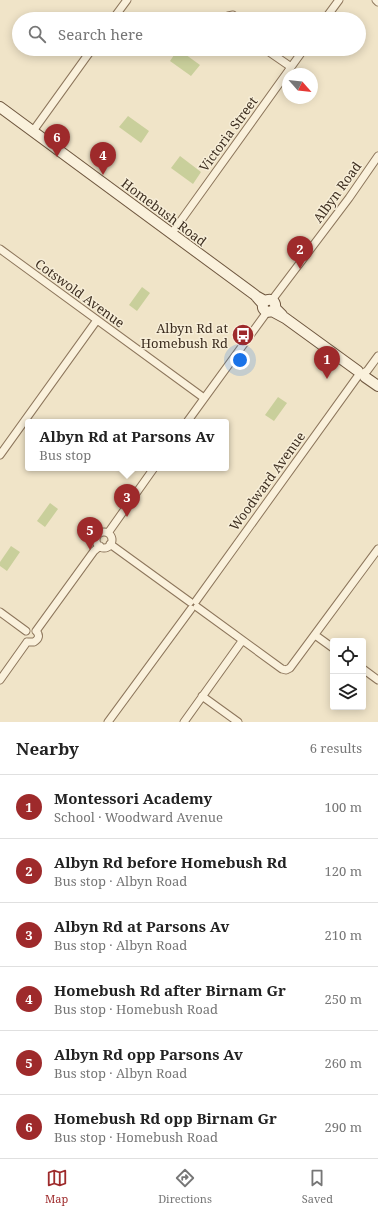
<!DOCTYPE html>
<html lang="en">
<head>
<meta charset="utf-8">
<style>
  :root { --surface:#fff; --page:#f2f2f2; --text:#222; --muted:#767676; --line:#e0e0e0; --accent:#9e2a2b }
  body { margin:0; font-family:"Noto Serif",serif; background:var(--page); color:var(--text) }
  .controls { position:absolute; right:12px; bottom:12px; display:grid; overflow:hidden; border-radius:4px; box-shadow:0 2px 10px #0003 }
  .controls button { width:36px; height:36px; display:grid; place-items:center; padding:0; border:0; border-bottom:1px solid var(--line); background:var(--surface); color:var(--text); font:20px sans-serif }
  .compass { position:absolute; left:282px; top:68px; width:36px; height:36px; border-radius:50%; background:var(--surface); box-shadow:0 2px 10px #0003; rotate:117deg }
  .you { position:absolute; left:240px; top:360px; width:14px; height:14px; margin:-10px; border:3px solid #fff; border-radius:50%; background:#1a73e8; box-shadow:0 0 0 6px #1a73e833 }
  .badge { display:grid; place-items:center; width:26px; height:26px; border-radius:50%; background:var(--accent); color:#fff; font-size:13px; font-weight:700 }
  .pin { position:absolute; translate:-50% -33px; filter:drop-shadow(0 1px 2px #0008) }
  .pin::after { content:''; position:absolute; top:21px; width:14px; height:12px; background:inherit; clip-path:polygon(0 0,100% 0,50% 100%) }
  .popup { position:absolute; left:25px; top:419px; width:204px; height:52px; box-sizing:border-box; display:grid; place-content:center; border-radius:4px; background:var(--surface); filter:drop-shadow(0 1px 3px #0005); font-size:13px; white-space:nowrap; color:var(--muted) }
  .popup b { font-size:15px; color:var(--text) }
  .popup::after { content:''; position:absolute; left:50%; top:100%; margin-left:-8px; border:8px solid transparent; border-top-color:var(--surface) }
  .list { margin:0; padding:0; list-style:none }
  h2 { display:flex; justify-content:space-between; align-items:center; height:52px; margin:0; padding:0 16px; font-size:17px }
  h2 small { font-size:13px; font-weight:400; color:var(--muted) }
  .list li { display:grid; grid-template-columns:26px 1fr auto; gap:12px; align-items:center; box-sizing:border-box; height:64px; padding:0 16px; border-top:1px solid var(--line) }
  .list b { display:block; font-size:15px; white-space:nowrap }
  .list p { margin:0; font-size:13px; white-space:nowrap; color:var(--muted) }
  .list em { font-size:13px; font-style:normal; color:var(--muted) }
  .icon { flex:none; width:22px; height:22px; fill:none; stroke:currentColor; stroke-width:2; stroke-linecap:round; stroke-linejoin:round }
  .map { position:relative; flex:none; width:378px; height:722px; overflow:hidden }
  .search { position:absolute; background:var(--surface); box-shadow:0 2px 10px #0003; left:12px; right:12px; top:12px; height:44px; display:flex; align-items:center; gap:10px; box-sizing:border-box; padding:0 14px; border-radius:22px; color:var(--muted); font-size:15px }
  .sheet { height:436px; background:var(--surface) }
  nav { display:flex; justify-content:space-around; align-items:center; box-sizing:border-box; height:56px; border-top:1px solid var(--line); background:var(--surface); font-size:11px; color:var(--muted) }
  nav a { display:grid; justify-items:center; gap:2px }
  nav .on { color:var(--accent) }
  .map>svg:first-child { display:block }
  .green { fill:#c9cf9b }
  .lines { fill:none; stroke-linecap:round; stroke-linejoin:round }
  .street-casing { stroke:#8d765c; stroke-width:9 }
  .secondary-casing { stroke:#6f573f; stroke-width:12 }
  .street { stroke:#faf1dc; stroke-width:7 }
  .secondary { stroke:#faf1dc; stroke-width:10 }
  .labels { text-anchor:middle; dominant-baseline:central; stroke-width:3; stroke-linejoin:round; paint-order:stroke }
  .street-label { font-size:13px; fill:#3d2e20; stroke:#f7eed8 }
  .poi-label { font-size:13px; fill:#3d2e20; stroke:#f7eed8; text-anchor:end }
</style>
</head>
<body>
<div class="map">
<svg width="378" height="722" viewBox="0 0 378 722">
  <rect width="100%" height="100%" fill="#f0e4c8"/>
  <path class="green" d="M178,49L200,65L191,76L170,61Z
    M128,116L149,131L141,143L119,127Z
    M180,156L201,172L193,184L171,168Z
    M142,287L150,293L137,311L129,305Z
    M278,397L287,403L274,421L265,415Z
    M50,503L58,509L45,527L37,521Z
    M11,546L20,552L7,571L0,566V562Z"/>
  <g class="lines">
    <g class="street-casing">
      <path id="street" d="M376,0L378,2
        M113,19L127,0
        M225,19L228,16L233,15L238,19
        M325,19L339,0
        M265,49L291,67
        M33,131L92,49
        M172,233L304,49
        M0,249L204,398
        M272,300L349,198L378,156
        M365,372L367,371L378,356
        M187,422L267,312
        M0,455L97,320
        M96 540a8 8 0 1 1 16 0a8 8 0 1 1-16 0Z
        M108,533L154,468
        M110,544L190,602
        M196,601L358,376
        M197,607L282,669L286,670L290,668L378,549
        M0,612L26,631
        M36,631L94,551L100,546
        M315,635L333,648
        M27,642H34C39,639 40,635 36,631
        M363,669L378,680
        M0,680L27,642
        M202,696L238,722
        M108,722L191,609
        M184,722L242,641"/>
    </g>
    <g class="secondary-casing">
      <path id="secondary" d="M0,107L255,295L263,304C262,310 266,313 272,311L285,318L358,371
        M256,296L265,301C271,298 276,301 275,308L282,315
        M365,377L378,386"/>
    </g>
    <use href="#street" class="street"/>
    <use href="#secondary" class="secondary"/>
  </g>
  <defs>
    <g id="bus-disc" transform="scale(1.15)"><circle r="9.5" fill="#9e2a2b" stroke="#f7eed8"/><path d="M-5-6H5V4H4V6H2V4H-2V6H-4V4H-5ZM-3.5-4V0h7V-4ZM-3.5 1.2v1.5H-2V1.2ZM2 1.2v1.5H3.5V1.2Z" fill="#fff"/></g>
  </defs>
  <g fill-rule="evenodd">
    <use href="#bus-disc" x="243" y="335"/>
  </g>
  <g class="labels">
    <g class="street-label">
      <text transform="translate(228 134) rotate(-54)">Victoria Street</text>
      <text transform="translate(337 192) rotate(-54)">Albyn Road</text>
      <text transform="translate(164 212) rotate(37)">Homebush Road</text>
      <text transform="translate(80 293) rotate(36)">Cotswold Avenue</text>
      <text transform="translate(267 481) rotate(-54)">Woodward Avenue</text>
    </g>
    <g class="poi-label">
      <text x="228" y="328">Albyn Rd at<tspan x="228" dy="15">Homebush Rd</tspan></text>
    </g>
  </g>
</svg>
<div class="controls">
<button><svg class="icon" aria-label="locate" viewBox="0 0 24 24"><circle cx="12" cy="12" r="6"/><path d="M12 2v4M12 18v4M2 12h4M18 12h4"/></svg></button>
<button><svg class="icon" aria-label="layers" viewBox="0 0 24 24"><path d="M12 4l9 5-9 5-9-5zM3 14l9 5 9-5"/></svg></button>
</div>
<svg class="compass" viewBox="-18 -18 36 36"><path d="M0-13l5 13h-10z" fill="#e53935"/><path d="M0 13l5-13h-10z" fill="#767676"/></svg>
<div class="you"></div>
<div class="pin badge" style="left:327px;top:379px">1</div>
<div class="pin badge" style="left:300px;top:269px">2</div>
<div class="pin badge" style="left:127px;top:517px">3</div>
<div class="popup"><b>Albyn Rd at Parsons Av</b>Bus stop</div>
<div class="pin badge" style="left:103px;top:175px">4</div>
<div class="pin badge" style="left:90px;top:550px">5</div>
<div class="pin badge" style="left:57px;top:157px">6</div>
<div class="search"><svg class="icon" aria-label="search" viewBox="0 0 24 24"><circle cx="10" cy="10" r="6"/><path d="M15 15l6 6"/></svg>Search here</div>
</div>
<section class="sheet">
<h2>Nearby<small>6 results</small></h2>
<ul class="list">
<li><span class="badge">1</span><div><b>Montessori Academy</b><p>School · Woodward Avenue</p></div><em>100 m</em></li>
<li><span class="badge">2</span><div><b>Albyn Rd before Homebush Rd</b><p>Bus stop · Albyn Road</p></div><em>120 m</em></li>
<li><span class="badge">3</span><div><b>Albyn Rd at Parsons Av</b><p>Bus stop · Albyn Road</p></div><em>210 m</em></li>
<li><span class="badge">4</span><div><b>Homebush Rd after Birnam Gr</b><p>Bus stop · Homebush Road</p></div><em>250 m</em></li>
<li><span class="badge">5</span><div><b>Albyn Rd opp Parsons Av</b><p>Bus stop · Albyn Road</p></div><em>260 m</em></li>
<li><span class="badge">6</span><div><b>Homebush Rd opp Birnam Gr</b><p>Bus stop · Homebush Road</p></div><em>290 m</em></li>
</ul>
</section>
<nav>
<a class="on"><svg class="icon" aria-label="map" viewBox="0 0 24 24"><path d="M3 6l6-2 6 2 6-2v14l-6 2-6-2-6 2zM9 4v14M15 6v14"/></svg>Map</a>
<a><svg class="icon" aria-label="directions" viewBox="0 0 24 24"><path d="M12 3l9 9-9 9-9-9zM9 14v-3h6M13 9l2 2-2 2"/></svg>Directions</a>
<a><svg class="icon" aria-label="saved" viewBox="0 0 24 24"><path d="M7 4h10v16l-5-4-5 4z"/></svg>Saved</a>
</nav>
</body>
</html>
